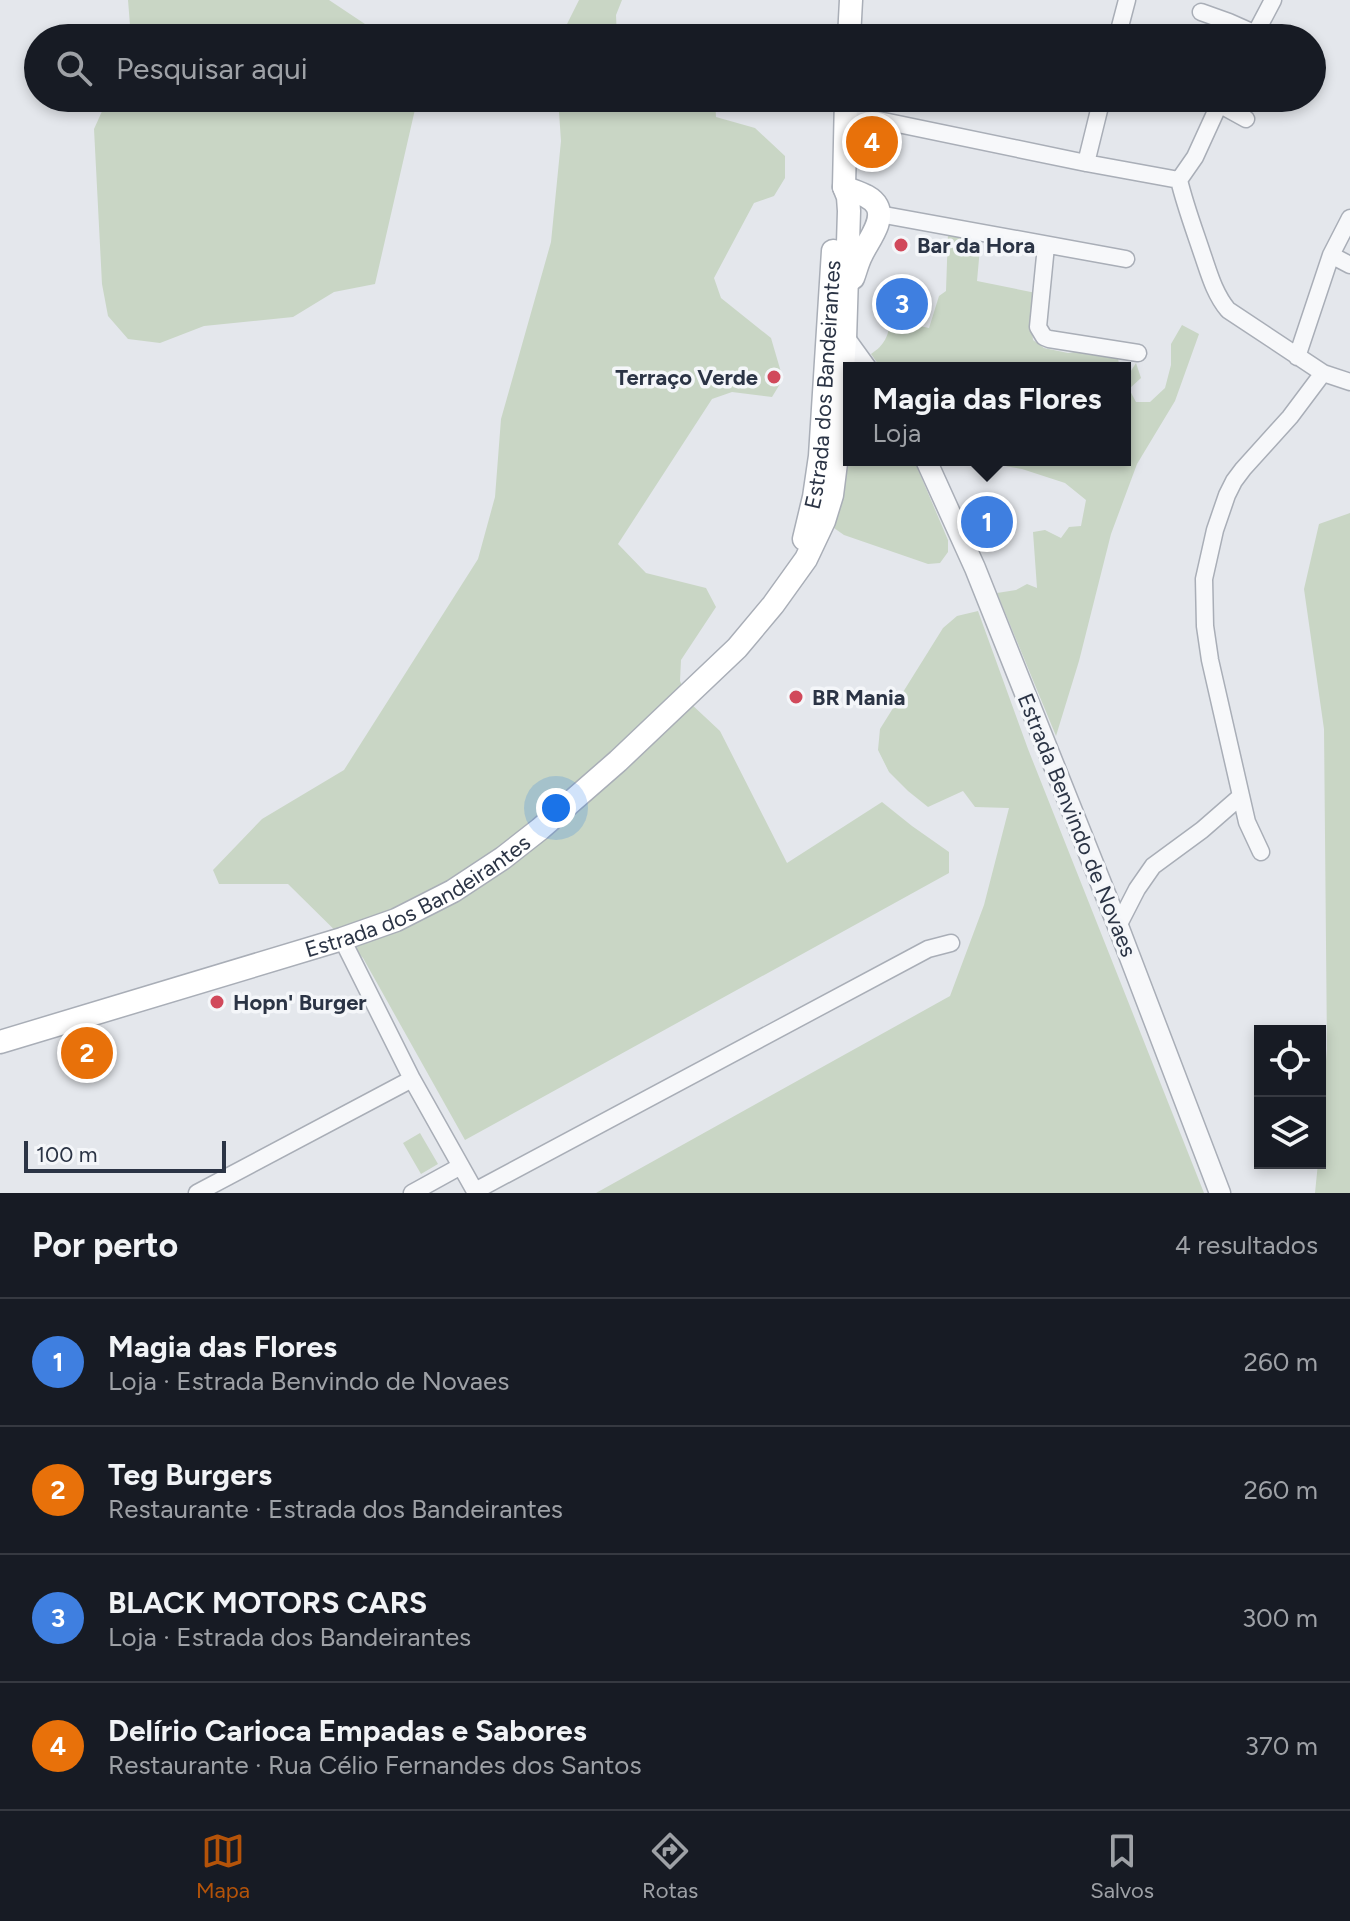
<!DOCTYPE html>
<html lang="pt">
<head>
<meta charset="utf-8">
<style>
  :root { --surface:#171b24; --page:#20242c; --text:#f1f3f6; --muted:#9ea1a6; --line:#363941; --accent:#b45309 }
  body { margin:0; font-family:Figtree,sans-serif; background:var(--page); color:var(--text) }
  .controls { position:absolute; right:24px; bottom:24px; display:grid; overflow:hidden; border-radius:0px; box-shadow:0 4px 12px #0003 }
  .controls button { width:72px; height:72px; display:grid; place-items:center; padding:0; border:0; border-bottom:2px solid var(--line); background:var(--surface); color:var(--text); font:40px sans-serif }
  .scale { position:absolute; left:24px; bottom:20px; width:202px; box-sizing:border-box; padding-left:8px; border:4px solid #2b3445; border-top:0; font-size:22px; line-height:28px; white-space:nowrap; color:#2b3445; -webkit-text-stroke:6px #f4f6f9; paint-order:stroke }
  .you { position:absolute; left:556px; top:808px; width:28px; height:28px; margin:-20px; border:6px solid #fff; border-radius:50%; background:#1a73e8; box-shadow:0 0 0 12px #1a73e833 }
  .badge { display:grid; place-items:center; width:52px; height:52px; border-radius:50%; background:var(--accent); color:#fff; font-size:26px; font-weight:700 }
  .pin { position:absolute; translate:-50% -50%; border:4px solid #fff; box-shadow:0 2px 8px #0006 }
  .popup { position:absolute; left:843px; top:362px; width:288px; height:104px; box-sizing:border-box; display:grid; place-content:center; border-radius:0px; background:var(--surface); filter:drop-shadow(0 2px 6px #0005); font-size:26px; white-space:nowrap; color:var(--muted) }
  .popup b { font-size:30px; color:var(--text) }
  .popup::after { content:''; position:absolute; left:50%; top:100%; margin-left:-16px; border:16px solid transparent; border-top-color:var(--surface) }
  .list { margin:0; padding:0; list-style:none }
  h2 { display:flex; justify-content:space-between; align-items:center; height:104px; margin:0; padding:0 32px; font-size:34px }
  h2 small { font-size:26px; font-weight:400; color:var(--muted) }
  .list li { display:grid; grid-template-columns:52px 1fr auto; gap:24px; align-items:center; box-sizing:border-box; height:128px; padding:0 32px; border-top:2px solid var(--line) }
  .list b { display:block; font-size:30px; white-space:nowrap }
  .list p { margin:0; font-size:26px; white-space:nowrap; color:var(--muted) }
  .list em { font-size:26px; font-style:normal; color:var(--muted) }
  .icon { flex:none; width:44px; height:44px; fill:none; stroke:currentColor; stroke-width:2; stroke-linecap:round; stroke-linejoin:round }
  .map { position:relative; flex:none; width:1350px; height:1193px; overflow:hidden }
  .search { position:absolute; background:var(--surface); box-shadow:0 4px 12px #0003; left:24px; right:24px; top:24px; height:88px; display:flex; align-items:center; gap:20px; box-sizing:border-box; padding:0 28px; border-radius:44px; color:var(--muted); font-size:30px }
  .sheet { height:616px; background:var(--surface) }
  nav { display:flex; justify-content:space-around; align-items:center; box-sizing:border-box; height:112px; border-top:2px solid var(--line); background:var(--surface); font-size:22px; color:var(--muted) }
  nav a { display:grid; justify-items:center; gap:4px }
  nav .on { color:var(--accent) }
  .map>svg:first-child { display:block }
  .green { fill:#c9d6c5 }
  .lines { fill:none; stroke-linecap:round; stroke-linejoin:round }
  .minor-casing { stroke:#a9aeb7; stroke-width:19 }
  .tertiary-casing { stroke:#a9aeb7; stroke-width:23 }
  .secondary-casing { stroke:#a9aeb7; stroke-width:25 }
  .minor { stroke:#f7f8fa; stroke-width:16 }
  .tertiary { stroke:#f7f8fa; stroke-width:20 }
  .secondary { stroke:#fff; stroke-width:22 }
  .poi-dot { fill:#d1495b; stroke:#f4f6f9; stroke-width:3 }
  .labels { text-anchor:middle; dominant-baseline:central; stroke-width:7; stroke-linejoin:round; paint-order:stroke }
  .poi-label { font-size:22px; font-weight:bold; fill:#2b3445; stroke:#f4f6f9; text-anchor:start }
  .street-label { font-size:22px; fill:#2b3445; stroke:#f4f6f9 }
</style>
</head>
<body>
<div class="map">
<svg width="1350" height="1193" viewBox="0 0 1350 1193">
  <rect width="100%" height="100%" fill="#e4e7ec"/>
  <path class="green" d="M128,0H329L365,24L374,38H131Z
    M579,0H622L616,15L617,38H560Z
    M108,98H412L416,105L375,284L334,292L293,317L204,326L160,343L128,339L108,316L102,284L94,129Z
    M558,98H715L716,117L755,128L785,156V178L774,196L754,203L714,278L721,298L771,338L783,379L772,397L732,392L712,399L618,544L646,573L706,588L716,607L681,660L680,681L689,702L720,731L787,863L882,802L912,826L949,852V873L465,1140L363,958L288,884H219L213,870L262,819L344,770L478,559L495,497L501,419L551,242L561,141Z
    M948,233L973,239L980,248L977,281L1036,293L1031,321L1033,340L1044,348L1068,353L1089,350L1118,359L1120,368H881L871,354C885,345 888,336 891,320L929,328L939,296L946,291Z
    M1182,325L1199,334L1175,401L1137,464L1111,534L1079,661L1056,736L997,593L1016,590L1027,584L1037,588L1033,532L1045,530L1061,538L1069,527L1081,526L1086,500L1065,483L1022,469L982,462L945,463L943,460H1125V376L1127,377L1136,363L1141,378L1129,389L1136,402H1150L1165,388L1171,365V344Z
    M850,460H914L948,540V552L940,563L928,564L844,535L834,528L832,519Z
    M1350,513V1193H1315L1318,1163H1320V1134L1327,1049L1324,729L1304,589L1319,524Z
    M978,611L1028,749L1204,1193H596L950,996L984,905L1009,808L975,807L963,791L928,807L908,791L889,772L878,750L880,729L943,628L957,616Z
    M420,1133L438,1164L421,1174L403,1143Z"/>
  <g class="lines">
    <g class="minor-casing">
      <path id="minor" d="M1201,12L1229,22L1265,38
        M1117,38L1127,0
        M1253,38L1273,0
        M1208,98L1246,119
        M845,113L1086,163L1179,180
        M1086,163L1102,98
        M1179,180C1185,205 1194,229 1202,253C1209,273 1214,293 1228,310L1323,373L1350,382
        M1179,180L1195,157L1222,98
        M879,214L1126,259
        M1046,246L1038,327L1044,337L1049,339L1138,353
        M1331,255L1350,265
        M1297,357L1331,255L1350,218
        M1261,852L1247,822L1210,660L1205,626L1204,579L1215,530L1227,495L1234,481L1243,469L1290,417L1323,373
        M1118,926L1137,889L1153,866L1202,830L1241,796
        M342,939L412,1079L476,1193
        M475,1191L928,949L951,943
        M197,1193L412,1079
        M412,1193L461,1166"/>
    </g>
    <g class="tertiary-casing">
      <path id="tertiary" d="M840,332L866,368
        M926,460L975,568L1118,926L1220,1193"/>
    </g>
    <g class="secondary-casing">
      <g id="secondary">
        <path d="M849,38L851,0"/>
        <path d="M844,187C855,192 871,195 877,206C885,221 868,241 862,254C858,261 856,270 853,278"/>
        <path id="s1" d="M804,539L814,497L820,456L833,251"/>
        <path id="s2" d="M0,1042L342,939L396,920L453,891L503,858L540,829L618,761L737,648L773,605L806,559L824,521L832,495L836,463L845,340L849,211L848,197L844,187L846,98"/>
      </g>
    </g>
    <use href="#minor" class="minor"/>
    <use href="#tertiary" class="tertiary"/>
    <use href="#secondary" class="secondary"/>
  </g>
  <g class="poi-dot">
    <circle cx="901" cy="245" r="8"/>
    <circle cx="774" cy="377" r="8"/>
    <circle cx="796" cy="697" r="8"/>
    <circle cx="217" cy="1002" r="8"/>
  </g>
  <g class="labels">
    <g class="poi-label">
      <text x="917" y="245">Bar da Hora</text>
      <text x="758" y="377" text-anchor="end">Terraço Verde</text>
      <text x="812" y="697">BR Mania</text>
      <text x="233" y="1002">Hopn' Burger</text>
    </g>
    <g class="street-label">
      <text stroke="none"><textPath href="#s1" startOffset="156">Estrada dos Bandeirantes</textPath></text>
      <text transform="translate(1077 825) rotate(68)">Estrada Benvindo de Novaes</text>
      <text stroke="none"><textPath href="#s2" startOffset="444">Estrada dos Bandeirantes</textPath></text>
    </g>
  </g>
</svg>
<div class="controls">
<button><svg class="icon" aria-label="locate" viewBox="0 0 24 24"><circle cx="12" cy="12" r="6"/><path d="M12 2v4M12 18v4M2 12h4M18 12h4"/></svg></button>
<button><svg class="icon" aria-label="layers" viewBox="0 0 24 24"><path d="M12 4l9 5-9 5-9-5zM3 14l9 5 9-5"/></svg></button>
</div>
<div class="scale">100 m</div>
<div class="you"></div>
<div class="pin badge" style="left:987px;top:522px;background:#3f7fe0">1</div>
<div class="popup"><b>Magia das Flores</b>Loja</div>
<div class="pin badge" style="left:87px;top:1053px;background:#e8710a">2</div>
<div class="pin badge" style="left:902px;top:304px;background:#3f7fe0">3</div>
<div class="pin badge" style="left:872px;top:142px;background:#e8710a">4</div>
<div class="search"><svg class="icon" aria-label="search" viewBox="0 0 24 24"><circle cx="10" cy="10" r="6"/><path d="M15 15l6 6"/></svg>Pesquisar aqui</div>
</div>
<section class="sheet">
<h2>Por perto<small>4 resultados</small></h2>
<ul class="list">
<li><span class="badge" style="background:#3f7fe0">1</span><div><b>Magia das Flores</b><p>Loja · Estrada Benvindo de Novaes</p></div><em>260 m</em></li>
<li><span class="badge" style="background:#e8710a">2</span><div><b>Teg Burgers</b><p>Restaurante · Estrada dos Bandeirantes</p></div><em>260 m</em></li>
<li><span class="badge" style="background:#3f7fe0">3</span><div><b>BLACK MOTORS CARS</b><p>Loja · Estrada dos Bandeirantes</p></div><em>300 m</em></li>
<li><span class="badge" style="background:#e8710a">4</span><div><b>Delírio Carioca Empadas e Sabores</b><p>Restaurante · Rua Célio Fernandes dos Santos</p></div><em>370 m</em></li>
</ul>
</section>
<nav>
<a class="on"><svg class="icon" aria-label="map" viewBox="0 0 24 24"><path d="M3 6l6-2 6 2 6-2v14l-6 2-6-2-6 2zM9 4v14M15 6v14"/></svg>Mapa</a>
<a><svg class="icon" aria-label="directions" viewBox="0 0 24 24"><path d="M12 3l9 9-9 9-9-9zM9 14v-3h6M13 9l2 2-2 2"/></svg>Rotas</a>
<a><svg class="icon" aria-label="saved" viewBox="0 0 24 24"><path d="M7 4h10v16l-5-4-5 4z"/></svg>Salvos</a>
</nav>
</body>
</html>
